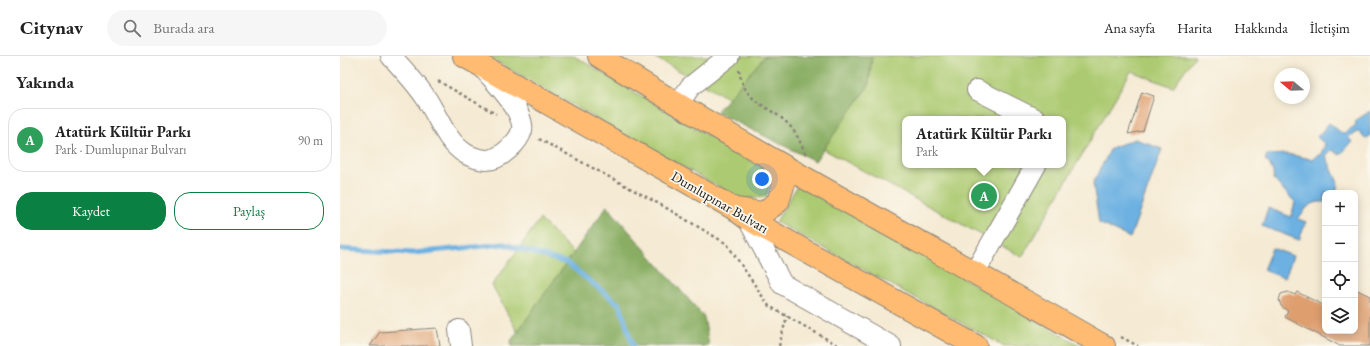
<!DOCTYPE html>
<html lang="tr">
<head>
<meta charset="utf-8">
<style>
  :root { --surface:#fff; --page:#f6f6f6; --text:#222; --muted:#767676; --line:#e0e0e0; --accent:#0b8043 }
  body { margin:0; font-family:"EB Garamond",serif; background:var(--page); color:var(--text) }
  .controls { position:absolute; right:12px; bottom:12px; display:grid; overflow:hidden; border-radius:8px; box-shadow:0 2px 10px #0003 }
  .controls button { width:36px; height:36px; display:grid; place-items:center; padding:0; border:0; border-bottom:1px solid var(--line); background:var(--surface); color:var(--text); font:20px sans-serif }
  .compass { position:absolute; left:934px; top:12px; width:36px; height:36px; border-radius:50%; background:var(--surface); box-shadow:0 2px 10px #0003; rotate:289deg }
  .you { position:absolute; left:422px; top:123px; width:14px; height:14px; margin:-10px; border:3px solid #fff; border-radius:50%; background:#1a73e8; box-shadow:0 0 0 6px #1a73e833 }
  .badge { display:grid; place-items:center; width:26px; height:26px; border-radius:50%; background:var(--accent); color:#fff; font-size:13px; font-weight:700 }
  .pin { position:absolute; translate:-50% -50%; border:2px solid #fff; box-shadow:0 1px 4px #0006 }
  .popup { position:absolute; left:562px; top:60px; width:164px; height:52px; box-sizing:border-box; display:grid; place-content:center; border-radius:8px; background:var(--surface); filter:drop-shadow(0 1px 3px #0005); font-size:13px; white-space:nowrap; color:var(--muted) }
  .popup b { font-size:15px; color:var(--text) }
  .popup::after { content:''; position:absolute; left:50%; top:100%; margin-left:-8px; border:8px solid transparent; border-top-color:var(--surface) }
  .list { margin:0; padding:0; list-style:none }
  h2 { display:flex; justify-content:space-between; align-items:center; height:52px; margin:0; padding:0 16px; font-size:17px }
  h2 small { font-size:13px; font-weight:400; color:var(--muted) }
  .list li { display:grid; grid-template-columns:26px 1fr auto; gap:12px; align-items:center; box-sizing:border-box; height:64px; margin:0 8px 8px; padding:0 8px; border:1px solid var(--line); border-radius:16px }
  .list b { display:block; font-size:15px; white-space:nowrap }
  .list p { margin:0; font-size:13px; white-space:nowrap; color:var(--muted) }
  .list em { font-size:13px; font-style:normal; color:var(--muted) }
  .actions { display:flex; gap:8px; padding:12px 16px }
  .actions a { flex:1; padding:9px 0; border:1px solid var(--accent); border-radius:16px; text-align:center; font-size:14px; color:var(--accent) }
  .actions .main { background:var(--accent); color:#fff }
  .icon { flex:none; width:22px; height:22px; fill:none; stroke:currentColor; stroke-width:2; stroke-linecap:round; stroke-linejoin:round }
  .map { position:relative; flex:none; width:1030px; height:290px; overflow:hidden }
  header { display:flex; align-items:center; gap:24px; box-sizing:border-box; height:56px; padding:0 20px; background:var(--surface); border-bottom:1px solid var(--line) }
  header strong { font-size:19px }
  nav { display:flex; gap:22px; margin-inline-start:auto; font-size:14px }
  .search { width:280px; height:36px; background:var(--page); display:flex; align-items:center; gap:10px; box-sizing:border-box; padding:0 14px; border-radius:22px; color:var(--muted); font-size:15px }
  main { display:flex }
  aside { flex:1; background:var(--surface) }
  .map>svg:first-child { display:block }
  .green { fill:#acca71; stroke:#647346; fill-rule:evenodd }
  .forest { fill:#89ae63; stroke:#526540 }
  .water { fill:#6cb1e2; stroke:#44667f }
  .lines { fill:none; stroke-linecap:round; stroke-linejoin:round }
  .stream { stroke:#6cb1e2; stroke-width:5 }
  .building { fill:#df9e6e }
  .minor-casing { stroke:#888378; stroke-width:22 }
  .major-casing { stroke:#888378; stroke-width:24 }
  .path { stroke:#888378; stroke-width:2.5; stroke-dasharray:3 3; stroke-linecap:butt }
  .minor { stroke:#fff; stroke-width:20 }
  .major { stroke:#ffbb71; stroke-width:22 }
  .labels { text-anchor:middle; dominant-baseline:central; stroke-width:3.5; stroke-linejoin:round; paint-order:stroke }
  .street-label { font-size:14px; fill:#1c1c1c; stroke:#fbf7ec }
</style>
</head>
<body>
<header>
<strong>Citynav</strong>
<div class="search"><svg class="icon" aria-label="search" viewBox="0 0 24 24"><circle cx="10" cy="10" r="6"/><path d="M15 15l6 6"/></svg>Burada ara</div>
<nav><a>Ana sayfa</a><a>Harita</a><a>Hakkında</a><a>İletişim</a></nav>
</header>
<main>
<aside>
<h2>Yakında<small></small></h2>
<ul class="list">
<li><span class="badge" style="background:#2e9e5b">A</span><div><b>Atatürk Kültür Parkı</b><p>Park · Dumlupınar Bulvarı</p></div><em>90 m</em></li>
</ul>
<div class="actions"><a class="main">Kaydet</a><a>Paylaş</a></div>
</aside>
<div class="map">
<svg width="1030" height="290" viewBox="0 0 1030 290">
  <rect width="100%" height="100%" fill="#fbf7ec"/>
  <filter id="ink" filterUnits="userSpaceOnUse"><feTurbulence type="fractalNoise" baseFrequency=".025" numOctaves="2"/><feDisplacementMap in="SourceGraphic" scale="8" xChannelSelector="R" yChannelSelector="G"/><feConvolveMatrix kernelMatrix="1 2 1 2 8 2 1 2 1" color-interpolation-filters="sRGB"/></filter>
  <filter id="wash" filterUnits="userSpaceOnUse"><feTurbulence type="fractalNoise" baseFrequency=".012" numOctaves="4" result="noise"/><feDisplacementMap in="SourceGraphic" scale="16" xChannelSelector="R" yChannelSelector="G"/><feGaussianBlur stdDeviation="0.9" result="paint"/><feColorMatrix in="noise" values="0 0 0 0 0 0 0 0 0 0 0 0 0 0 0 0 0 1.4 0 .05"/><feComposite in="paint" operator="in"/></filter>
  <g filter="url(#wash)">
    <rect width="100%" height="100%" fill="#f5ead3"/>
    <path class="green" d="M147,0H234L428,115L431,125L426,141L401,143L278,75Z
      M312,0H855L833,31L791,15L682,201ZM565,63H723V109H565Z
      M459,127L741,290H664L436,166Z
      M200,163L311,275L185,290L152,229Z"/>
    <path class="forest" d="M425,0H532L529,29L475,105L376,56Z
      M267,150L364,261L369,290H172L171,285Z"/>
    <path class="water" d="M1030,55V80L1026,83L1019,75L1008,81L1012,86L1000,99L992,94L986,100L998,127L996,137H985V146C970,145 966,152 958,163L966,166L959,184L922,170L928,152L951,161L955,146L933,123C935,117 930,107 925,104L927,99L947,98L971,103L981,98L985,88L977,81L989,67L1003,78L1016,69L1015,65Z
      M795,83L822,93L790,182L759,167L753,127L771,92Z
      M932,192L953,200L945,222L923,214Z"/>
    <g class="lines">
      <path class="stream" d="M0,193L73,197L164,188L227,207L280,249L293,290"/>
    </g>
    <g id="blocks">
      <path class="building" d="M802,36L814,40L803,75L788,78Z
        M1015,233L1030,240V290H1000L945,261L948,255L941,250L939,244L941,238L948,236L955,239L957,236L985,250V275H1015Z
        M97,272L100,290H30L40,276Z"/>
    </g>
  </g>
  <g filter="url(#ink)">
    <use href="#blocks" fill-opacity="0" stroke="#888378" stroke-width="1"/>
    <g class="lines">
      <g class="minor-casing">
        <path id="minor" d="M51,0C63,13 76,27 86,42C98,60 106,86 126,98C131,101 141,104 147,104C160,104 179,86 182,74C183,71 181,64 180,62C176,47 154,25 144,13
          M637,34L695,63
          M338,49L350,31L389,0
          M408,163L442,228L551,290
          M635,216L696,109
          M119,274L121,290"/>
      </g>
      <g class="major-casing">
        <path id="major" d="M124,0L393,152L408,163L636,290
          M259,0C423,103 596,193 764,290
          M397,153L423,157L438,146L443,130L440,116L430,102"/>
      </g>
      <path class="path" d="M399,14C404,49 431,49 450,70C458,79 461,89 467,100
        M98,25L156,58
        M199,83L323,150L387,188L429,250L499,290
        M781,281L798,290
        M439,290L447,260"/>
      <use href="#minor" class="minor"/>
      <use href="#major" class="major"/>
    </g>
  </g>
  <g class="labels">
    <g class="street-label">
      <text transform="translate(380 146) rotate(30)">Dumlupınar Bulvarı</text>
    </g>
  </g>
</svg>
<div class="controls">
<button>+</button>
<button>−</button>
<button><svg class="icon" aria-label="locate" viewBox="0 0 24 24"><circle cx="12" cy="12" r="6"/><path d="M12 2v4M12 18v4M2 12h4M18 12h4"/></svg></button>
<button><svg class="icon" aria-label="layers" viewBox="0 0 24 24"><path d="M12 4l9 5-9 5-9-5zM3 14l9 5 9-5"/></svg></button>
</div>
<svg class="compass" viewBox="-18 -18 36 36"><path d="M0-13l5 13h-10z" fill="#e53935"/><path d="M0 13l5-13h-10z" fill="#767676"/></svg>
<div class="you"></div>
<div class="pin badge" style="left:644px;top:140px;background:#2e9e5b">A</div>
<div class="popup"><b>Atatürk Kültür Parkı</b>Park</div>
</div>
</main>
</body>
</html>
